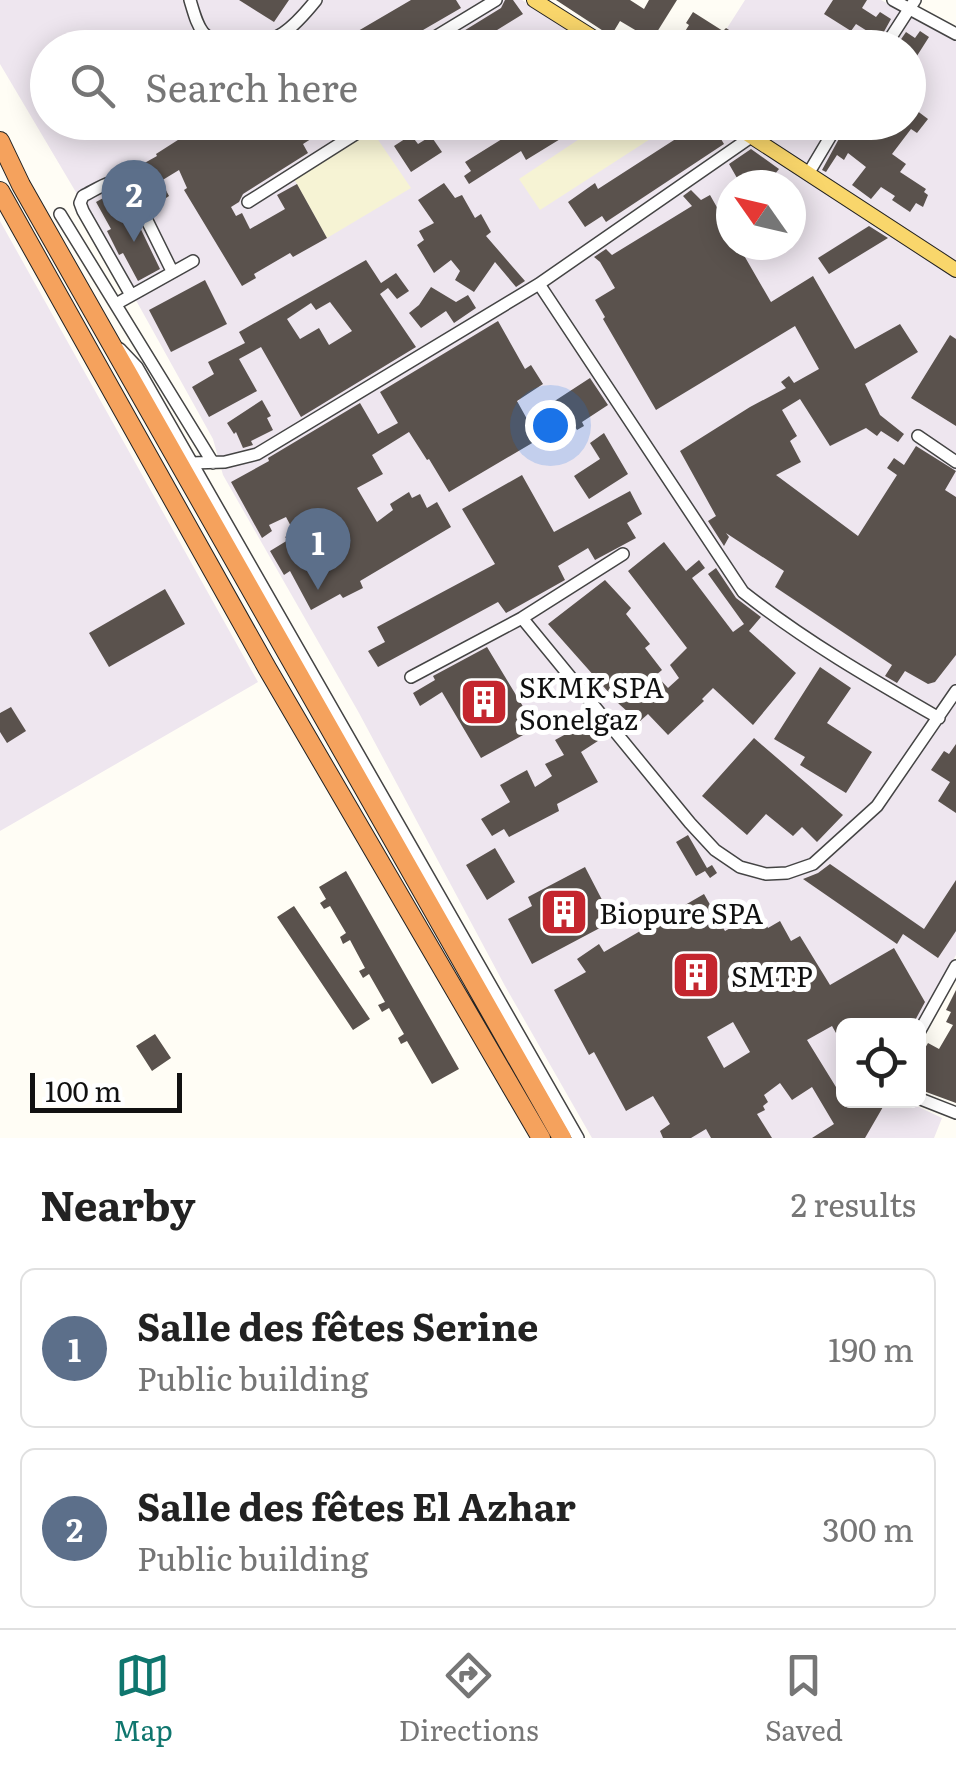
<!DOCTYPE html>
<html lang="en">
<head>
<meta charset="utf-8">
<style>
  :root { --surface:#fff; --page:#f2f2f2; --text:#222; --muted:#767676; --line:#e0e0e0; --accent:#0f766e }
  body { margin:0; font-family:Literata,serif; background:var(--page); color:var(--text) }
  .controls { position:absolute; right:30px; bottom:30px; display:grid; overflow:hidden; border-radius:15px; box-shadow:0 5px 25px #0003 }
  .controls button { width:90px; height:90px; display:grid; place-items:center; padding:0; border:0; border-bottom:2px solid var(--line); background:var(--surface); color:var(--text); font:50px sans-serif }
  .compass { position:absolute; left:716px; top:170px; width:90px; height:90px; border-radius:50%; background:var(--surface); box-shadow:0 5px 25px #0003; rotate:304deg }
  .scale { position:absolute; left:30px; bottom:25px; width:152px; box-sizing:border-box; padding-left:10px; border:5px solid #111; border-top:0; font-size:28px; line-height:35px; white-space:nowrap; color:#111; -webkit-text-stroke:8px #fff; paint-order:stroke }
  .you { position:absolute; left:550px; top:425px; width:35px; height:35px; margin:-25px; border:8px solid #fff; border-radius:50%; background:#1a73e8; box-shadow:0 0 0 15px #1a73e833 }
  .badge { display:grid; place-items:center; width:65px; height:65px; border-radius:50%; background:var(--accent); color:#fff; font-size:32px; font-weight:700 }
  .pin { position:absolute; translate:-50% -82px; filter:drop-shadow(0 2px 5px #0008) }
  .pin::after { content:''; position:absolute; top:52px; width:35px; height:30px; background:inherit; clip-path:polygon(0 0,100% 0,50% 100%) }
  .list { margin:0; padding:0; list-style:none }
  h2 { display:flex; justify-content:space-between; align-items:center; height:130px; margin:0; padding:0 40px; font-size:42px }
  h2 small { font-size:32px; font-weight:400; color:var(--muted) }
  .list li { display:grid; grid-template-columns:65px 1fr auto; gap:30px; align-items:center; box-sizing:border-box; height:160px; margin:0 20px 20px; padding:0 20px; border:2px solid var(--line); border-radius:15px }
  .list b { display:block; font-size:38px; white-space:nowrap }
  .list p { margin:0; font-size:32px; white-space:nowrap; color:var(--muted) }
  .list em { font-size:32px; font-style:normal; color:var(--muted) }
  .icon { flex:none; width:55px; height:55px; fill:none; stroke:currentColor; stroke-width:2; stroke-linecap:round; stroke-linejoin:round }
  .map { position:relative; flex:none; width:956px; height:1138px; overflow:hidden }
  .search { position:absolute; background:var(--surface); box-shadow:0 5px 25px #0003; left:30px; right:30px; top:30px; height:110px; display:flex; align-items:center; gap:25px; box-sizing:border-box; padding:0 35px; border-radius:55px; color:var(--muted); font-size:38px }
  .sheet { height:490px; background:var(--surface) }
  nav { display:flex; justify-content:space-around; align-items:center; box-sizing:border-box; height:140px; border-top:2px solid var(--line); background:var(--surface); font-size:28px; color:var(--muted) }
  nav a { display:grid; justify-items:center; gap:5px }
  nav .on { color:var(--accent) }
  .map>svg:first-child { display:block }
  .industrial { fill:#eee6ef; fill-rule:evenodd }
  .farmland { fill:#f6f3d4 }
  .building { fill:#5a524d; fill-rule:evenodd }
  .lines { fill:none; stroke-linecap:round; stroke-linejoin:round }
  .minor-casing { stroke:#444; stroke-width:14 }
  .major-casing { stroke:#222; stroke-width:16 }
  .highway-casing { stroke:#222; stroke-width:20 }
  .minor { stroke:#fff; stroke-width:11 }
  .major { stroke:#f9d66b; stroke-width:14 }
  .highway { stroke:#f5a25d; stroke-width:18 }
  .labels { text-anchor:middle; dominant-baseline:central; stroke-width:10; stroke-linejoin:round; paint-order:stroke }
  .poi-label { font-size:28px; fill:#111; stroke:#fff; text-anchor:start }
</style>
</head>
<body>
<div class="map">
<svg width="956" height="1138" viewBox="0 0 956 1138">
  <rect width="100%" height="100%" fill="#fffdf5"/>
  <path class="industrial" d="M0,0H522L599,47L48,48V122H908V48L715,47L745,0H881L956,40V955L916,1025L844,1026V1100L906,1101L942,1118L934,1138H592L505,986L359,713L223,475L213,439L77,194L0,64ZM731,185H791V245H731Z
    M0,221L258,682L0,831Z"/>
  <path class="farmland" d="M605,122L675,123L540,210L519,179Z
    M372,131L411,188L327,238L293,177Z"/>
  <path class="building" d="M239,0H289L274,22Z
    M411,0H456L461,8L392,48H342L360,35L358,31Z
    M505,0H513L523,14L468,48H436L501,8Z
    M556,0H630L644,9L649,0H677L652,40L620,21L611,36Z
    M833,0H867L862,8L876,17L880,12L891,19L875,48L867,43L872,34L856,24L851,31L824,14Z
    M693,12L723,31L726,28L757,48H669L674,38L679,41L689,25L686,23Z
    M920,31L929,37L908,70V48H895L906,32L915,38Z
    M908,104L928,119L917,133L911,129L892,154L906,164L900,172L926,189L924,192L928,195L923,207L916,203L910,212L892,200L895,196L881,187L871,199L852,185L866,167L848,153L844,160L837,155L826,172L822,170L848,122H908Z
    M206,122H304L314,137L303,144L308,153L243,194L239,202L231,207L236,216L242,213L250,229L285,209L277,195L297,184L327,238L293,257L290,253L254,274L256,278L242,286L184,190L187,188L179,170L161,181L169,196L151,208L132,170L157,156L156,154Z
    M529,122H588L526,160L521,151L469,184L464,176L471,171L465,162Z
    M702,122H711L724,144L606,222L602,216L585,227L568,202L595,183L598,189Z
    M411,135L418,144L431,136L442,152L411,172L394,146Z
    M751,149L779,169L766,185H741L729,164Z
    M444,183L455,198L462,195L475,218L481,214L491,232L486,236L525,281L516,287L495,262L474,292L455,280L460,271L451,260L434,273L417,245L424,240L419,231L434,223L418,200Z
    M122,190L160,269L138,281L123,253L119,255L107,231L111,229L96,202L116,191Z
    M691,190L701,200L710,195L731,232V245H738L771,302L813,276L855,349L900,324L918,352L865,384L880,415L904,434L898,442L881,431L877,436L866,428L830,446L800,399L782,410L797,436L790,441L801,462L776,475L858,536L897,475L887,468L894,458L904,465L916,446L956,471L945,490L956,497V655L935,682L928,684L905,671L897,683L885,676L892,665L775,587L784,571L726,533L729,537L724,546L708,521L716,516L680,451L750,407L786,388L781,382L789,376L794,383L819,369L795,326L656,410L603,319L605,317L595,300L615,288L600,262L594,257L606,249L612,255L692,206L683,196Z
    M869,226L888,238L829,274L818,258Z
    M366,260L381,283L396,273L409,291L397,299L388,288L380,294L416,347L301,417L261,347L239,359L257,391L209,417L192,387L214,374L208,362L245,343L239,332ZM330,302L352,331L329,345L319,328L300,339L287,319L311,303L316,310Z
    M205,280L227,324L171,352L149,310Z
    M431,287L456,302L468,295L476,308L454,323L446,311L421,328L409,313L419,305Z
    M498,321L525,369L531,365L543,384L517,401L527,419L590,378L608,405L582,422L584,426L577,430L574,425L544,445L539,439L449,492L429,459L427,460L409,432L372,455L383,474L357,488L377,522L393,510L390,504L409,492L412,498L420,494L427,508L437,502L451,527L360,581L363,588L343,598L340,594L311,610L290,571L284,575L270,551L288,540L285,537L294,532L286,517L269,525L272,531L262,538L231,482L269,461L268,458L360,403L378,434L398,423L380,392Z
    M950,335L956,339V426L911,398Z
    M262,400L271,416L267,418L273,430L251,441L253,445L243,448L236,432L234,434L227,423Z
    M604,433L628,474L589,499L574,476L600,459L590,443Z
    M522,475L554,532L630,491L642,514L627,523L636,538L595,560L588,548L558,566L565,580L506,613L498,602L378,667L368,651L385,642L377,627L495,564L462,509Z
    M664,542L686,571L699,560L705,568L692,578L733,632L744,624L708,574L716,568L736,598L761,617L749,631L796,673L753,725L713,688L702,699L704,701L668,735L648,714L639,722L619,704L548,624L605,580L631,608L626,614L650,644L645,648L662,670L656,675L668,688L679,678L670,665L687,648L628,571Z
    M165,589L185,624L109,667L89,633Z
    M487,647L536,728L481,758L442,692L420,706L413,693L435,680L433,676Z
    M820,667L851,688L827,723L872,752L846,793L800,765L805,757L774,739Z
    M11,707L26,731L7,743L0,732V713Z
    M590,721L601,739L581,752L598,782L557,804L559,811L509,837L504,829L492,836L481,819L510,802L500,785L527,770L535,787L552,776L545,764L564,755L555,740Z
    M754,738L843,815L817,842L802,827L793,836L766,814L747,835L702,796Z
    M956,744V813L938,801L950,782L931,770L944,751L949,754Z
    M688,835L707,868L712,865L717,873L710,878L705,871L696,876L676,842Z
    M495,848L515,882L487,900L466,865Z
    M830,864L924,929L956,880V931L938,958L903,934L897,944L803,879L818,873Z
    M585,867L613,921L532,964L508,919L532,906L528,897Z
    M346,871L459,1069L432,1084L407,1041L401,1044L398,1038L404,1034L389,1008L382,1012L378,1005L385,1002L369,974L363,978L359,971L365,968L350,940L343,944L340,937L346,933L330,906L324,909L320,903L326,899L319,887Z
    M704,894L725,931L759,912L768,928L780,921L791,941L800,936L830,985L894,948L925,1002L912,1026H844V1047L832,1026L807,1040L844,1100H887L865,1138H812L834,1124L812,1087L792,1100L780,1083L764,1095L768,1102L763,1106L765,1110L757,1114L772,1138H711L706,1129L691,1138H663L660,1131L670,1124L653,1096L626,1111L594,1052L589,1055L554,990L586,972L577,959L599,944L604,952ZM733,1022L750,1052L724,1068L707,1037Z
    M294,906L370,1019L353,1030L277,917Z
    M956,990V1103L918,1089V1060L928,1043L939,1049L953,1025L946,1022L951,1012L946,1010Z
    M155,1034L171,1058L152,1071L136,1046Z"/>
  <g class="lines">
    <g class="minor-casing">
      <path id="minor" d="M190,0C199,30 200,38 232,48
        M893,0L956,34
        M239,48C279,41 291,31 316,0
        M417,48L496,0
        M884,48L915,0
        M808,174L839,122
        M248,202L357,133L367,122
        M60,214L213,463
        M539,284L743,592C805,641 871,679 939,718
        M131,295L83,211L80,203L83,196C96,190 114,176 128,182L172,271
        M116,304L193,261
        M120,349L137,367L578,1138
        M918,436L956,462
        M191,463L225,462L257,454L539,284L751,137
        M522,618L690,823L715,850L740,867L766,874L787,873L813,864L877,806L956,691
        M411,677L522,618L623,554
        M918,1034L956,966
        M918,1098L956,1113"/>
    </g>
    <g class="major-casing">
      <path id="major" d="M534,0L610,48
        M729,122L956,270"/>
    </g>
    <g class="highway-casing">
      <path id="highway" d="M0,141L21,185L562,1138
        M0,191L267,668L541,1138"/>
    </g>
    <use href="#minor" class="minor"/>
    <use href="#major" class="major"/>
    <use href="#highway" class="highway"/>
  </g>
  <defs>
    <g id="building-square" transform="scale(2.5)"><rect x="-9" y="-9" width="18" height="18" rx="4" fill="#c4262e" stroke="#fff"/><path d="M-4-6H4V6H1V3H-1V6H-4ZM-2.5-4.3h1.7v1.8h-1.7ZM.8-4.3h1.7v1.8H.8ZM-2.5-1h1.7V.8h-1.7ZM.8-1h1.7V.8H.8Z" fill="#fff"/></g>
  </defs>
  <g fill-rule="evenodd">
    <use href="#building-square" x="484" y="702"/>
    <use href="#building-square" x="564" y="912"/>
    <use href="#building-square" x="696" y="975"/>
  </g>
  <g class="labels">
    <g class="poi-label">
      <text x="519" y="686">SKMK SPA<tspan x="519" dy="32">Sonelgaz</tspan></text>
      <text x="599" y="912">Biopure SPA</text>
      <text x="731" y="975">SMTP</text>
    </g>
  </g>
</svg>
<div class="controls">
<button><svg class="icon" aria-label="locate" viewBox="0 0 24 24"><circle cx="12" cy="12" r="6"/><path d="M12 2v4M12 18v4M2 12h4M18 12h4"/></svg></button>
</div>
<svg class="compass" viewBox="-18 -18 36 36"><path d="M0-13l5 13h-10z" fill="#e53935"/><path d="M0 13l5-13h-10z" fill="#767676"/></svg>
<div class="scale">100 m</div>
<div class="you"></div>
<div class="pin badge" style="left:318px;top:590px;background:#5c6f8a">1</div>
<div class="pin badge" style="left:134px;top:242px;background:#5c6f8a">2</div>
<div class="search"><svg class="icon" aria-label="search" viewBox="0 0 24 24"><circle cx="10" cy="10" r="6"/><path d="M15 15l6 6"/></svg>Search here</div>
</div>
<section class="sheet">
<h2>Nearby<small>2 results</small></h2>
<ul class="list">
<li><span class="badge" style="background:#5c6f8a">1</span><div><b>Salle des fêtes Serine</b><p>Public building</p></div><em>190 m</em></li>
<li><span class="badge" style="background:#5c6f8a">2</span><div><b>Salle des fêtes El Azhar</b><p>Public building</p></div><em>300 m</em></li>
</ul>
</section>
<nav>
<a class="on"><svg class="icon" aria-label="map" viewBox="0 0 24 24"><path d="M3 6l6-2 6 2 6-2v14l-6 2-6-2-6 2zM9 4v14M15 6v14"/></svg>Map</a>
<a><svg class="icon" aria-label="directions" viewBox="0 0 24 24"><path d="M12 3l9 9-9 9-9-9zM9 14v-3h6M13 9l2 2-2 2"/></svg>Directions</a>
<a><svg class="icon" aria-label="saved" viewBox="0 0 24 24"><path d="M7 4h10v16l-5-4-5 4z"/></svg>Saved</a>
</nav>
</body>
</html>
